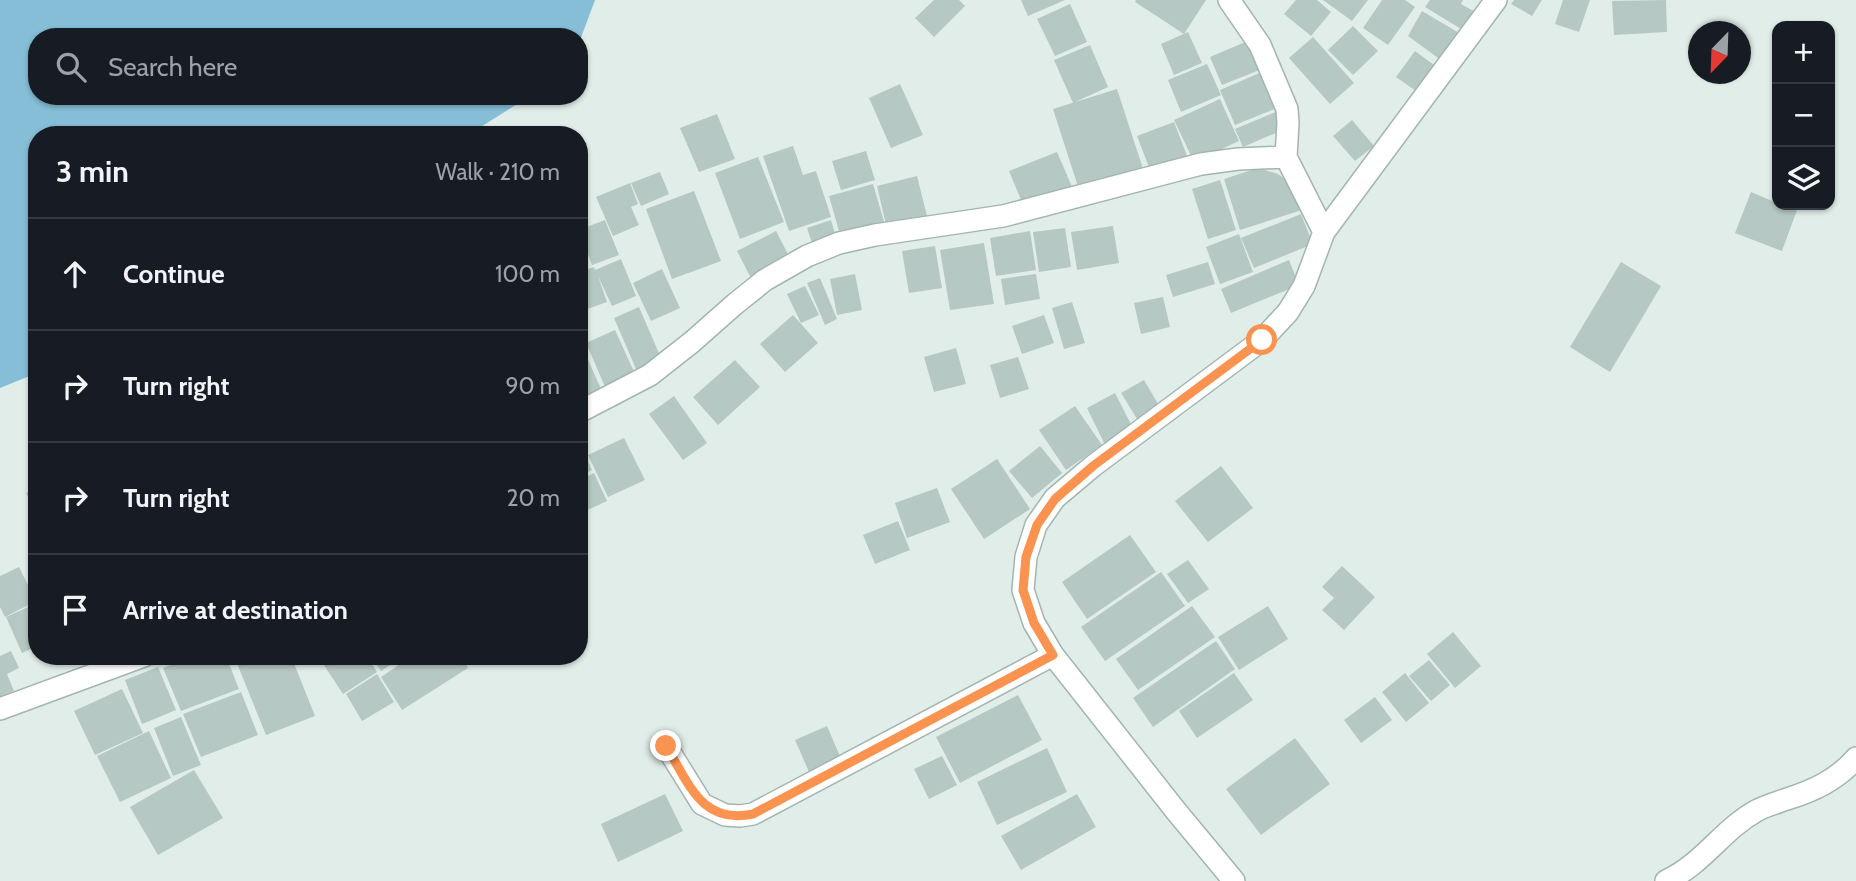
<!DOCTYPE html>
<html lang="en">
<head>
<meta charset="utf-8">
<style>
  :root { --surface:#171b24; --page:#242831; --text:#f1f3f6; --muted:#9ea1a6; --line:#363941 }
  body { margin:0; font-family:Cabin,sans-serif; background:var(--page); color:var(--text) }
  .controls { position:absolute; right:21px; top:21px; display:grid; overflow:hidden; border-radius:14px; box-shadow:0 2px 5px #0004 }
  .controls button { width:63px; height:63px; display:grid; place-items:center; padding:0; border:0; border-bottom:2px solid var(--line); background:var(--surface); color:var(--text); font:35px sans-serif }
  .compass { position:absolute; left:1688px; top:21px; width:63px; height:63px; border-radius:50%; background:var(--surface); box-shadow:0 2px 5px #0004; rotate:203deg }
  .stop { position:absolute; width:21px; height:21px; margin:-16px; border:5px solid #fb9350; border-radius:50%; background:#fff }
  .stop.end { background:#fb9350; border-color:#fff; box-shadow:0 2px 7px #0008 }
  .list { margin:0; padding:0; list-style:none }
  h2 { display:flex; justify-content:space-between; align-items:center; height:91px; margin:0; padding:0 28px; font-size:30px }
  h2 small { font-size:23px; font-weight:400; color:var(--muted) }
  .list li { display:grid; grid-template-columns:46px 1fr auto; gap:21px; align-items:center; box-sizing:border-box; height:112px; padding:0 28px; border-top:2px solid var(--line) }
  .list b { display:block; font-size:26px; white-space:nowrap }
  .list em { font-size:23px; font-style:normal; color:var(--muted) }
  .icon { flex:none; width:38px; height:38px; fill:none; stroke:currentColor; stroke-width:2; stroke-linecap:round; stroke-linejoin:round }
  .map { position:relative; flex:none; width:1856px; height:881px; overflow:hidden }
  .search { position:absolute; background:var(--surface); box-shadow:0 2px 5px #0004; left:28px; top:28px; width:560px; height:77px; display:flex; align-items:center; gap:18px; box-sizing:border-box; padding:0 24px; border-radius:28px; color:var(--muted); font-size:26px }
  .panel { position:absolute; background:var(--surface); box-shadow:0 2px 5px #0004; left:28px; top:126px; width:560px; height:539px; border-radius:28px }
  .map>svg:first-child { display:block }
  .water { fill:#85bed6 }
  .building { fill:#b6c8c3 }
  .lines { fill:none; stroke-linecap:round; stroke-linejoin:round }
  .minor-casing { stroke:#a3b5b1; stroke-width:24 }
  .minor { stroke:#fff; stroke-width:21 }
  .route { stroke:#fb9350; stroke-width:9 }
</style>
</head>
<body>
<div class="map">
<svg width="1856" height="881" viewBox="0 0 1856 881">
  <rect width="100%" height="100%" fill="#e1ede9"/>
  <path class="water" d="M0,0H595L579,43V37H37V96H530L468,135H37V373L0,388Z"/>
  <path class="building" d="M934,0H959L965,6L934,37L915,18Z
    M1021,0H1065L1028,16Z
    M1136,0H1206L1184,34L1135,2Z
    M1296,0H1317L1331,12L1311,36L1284,14Z
    M1323,0H1368L1352,21Z
    M1382,0H1405L1415,7L1388,45L1363,28Z
    M1430,0H1463L1461,4L1477,13L1466,32L1425,7Z
    M1514,0H1542L1532,16L1511,4Z
    M1563,0H1590L1579,32L1555,24Z
    M1666,0L1667,32L1614,35L1612,1Z
    M1070,4L1087,42L1055,56L1037,19Z
    M1422,11L1461,34L1445,63L1408,36Z
    M1353,26L1378,51L1353,75L1328,50Z
    M1188,32L1202,63L1174,75L1161,44Z
    M1313,37L1354,83L1330,104L1289,58Z
    M1250,40L1262,69L1222,85L1210,57Z
    M1090,45L1108,87L1073,103L1054,60Z
    M1415,51L1434,65L1416,91L1396,77Z
    M1207,64L1221,95L1181,112L1168,80Z
    M1269,69L1284,105L1235,125L1220,90Z
    M900,84L923,135L891,148L869,98Z
    M1117,89L1145,175L1081,196L1053,109Z
    M1220,99L1239,141L1194,162L1174,120Z
    M1278,111L1285,129L1243,147L1235,129Z
    M717,114L735,159L699,172L680,128Z
    M1352,120L1374,146L1355,161L1333,136Z
    M1174,122L1189,161L1152,175L1137,136Z
    M793,146L803,175L816,171L831,217L789,231L763,156Z
    M866,151L875,180L841,190L832,161Z
    M1057,152L1073,189L1025,209L1009,171Z
    M758,157L784,222L740,239L715,173Z
    M1258,168L1278,174L1298,188L1305,209L1240,230L1224,179Z
    M660,172L669,194L641,206L631,183Z
    M917,176L928,220L887,229L877,186Z
    M1220,180L1236,230L1208,239L1192,189Z
    M630,183L638,204L631,207L639,225L613,236L596,197Z
    M873,184L885,225L841,238L829,196Z
    M694,191L721,261L672,279L646,209Z
    M1751,192L1777,203V205H1783L1797,210L1782,251L1735,233Z
    M1301,214L1313,244L1254,268L1241,238Z
    M605,220L619,255L592,265L579,230Z
    M831,220L837,240L814,249L807,228Z
    M1113,226L1119,263L1077,270L1071,232Z
    M1065,228L1071,267L1039,272L1033,232Z
    M776,231L792,262L753,282L737,251Z
    M1030,231L1036,270L996,276L990,238Z
    M1239,234L1253,272L1220,284L1206,247Z
    M984,243L994,304L950,310L940,250Z
    M935,246L942,288L909,293L902,251Z
    M621,259L636,296L612,306L598,276L607,302L579,312V272L594,267L595,270Z
    M1289,260L1299,285L1231,313L1221,289Z
    M1208,262L1215,284L1173,297L1166,275Z
    M1621,262L1661,286L1610,372L1570,347Z
    M662,269L680,308L651,321L633,283Z
    M855,274L862,310L837,315L830,279Z
    M1036,274L1040,299L1005,305L1001,279Z
    M820,278L837,319L825,325L807,283Z
    M805,286L819,315L801,323L787,294Z
    M1163,297L1170,327L1141,334L1134,303Z
    M1072,302L1085,343L1064,349L1052,308Z
    M639,307L661,358L636,369L614,318Z
    M793,315L818,343L785,372L760,344Z
    M1044,315L1054,343L1022,354L1012,326Z
    M615,330L636,376L606,389L586,343Z
    M582,346L605,398L579,410V347Z
    M956,348L966,384L934,392L924,357Z
    M1018,357L1029,389L1000,398L990,365Z
    M735,360L760,387L718,425L693,397Z
    M1144,380L1161,409L1139,422L1121,393Z
    M1115,393L1135,432L1106,447L1087,408Z
    M674,396L707,443L683,460L649,414Z
    M1075,406L1102,445L1066,470L1039,430Z
    M624,438L645,480L608,497L588,455Z
    M1040,446L1062,473L1032,498L1009,471Z
    M584,453L592,470L579,476V455Z
    M997,459L1030,509L984,539L951,489Z
    M1221,466L1253,508L1208,542L1175,501Z
    M594,473L607,501L579,514V480Z
    M37,487V514L26,493Z
    M937,488L950,522L907,538L895,503Z
    M898,521L910,550L875,564L863,535Z
    M1130,535L1156,572L1087,619L1062,582Z
    M1188,560L1209,589L1188,603L1167,574Z
    M1342,566L1375,597L1344,630L1322,610L1334,598L1322,587Z
    M19,567L36,601L5,617L0,607V576Z
    M1161,572L1185,606L1105,661L1081,627Z
    M37,603V646L22,653L6,617Z
    M1192,606L1215,637L1138,690L1116,659Z
    M1268,606L1288,639L1239,670L1218,637Z
    M1453,632L1481,666L1455,688L1427,654Z
    M1216,641L1235,669L1153,727L1133,698Z
    M11,651L19,668L7,674L14,691L0,697V656Z
    M192,656H226L239,689L181,711L163,668Z
    M234,656H291L315,716L266,735Z
    M318,656H367L377,672L343,694Z
    M371,656H404L381,671Z
    M412,656H461L468,668L402,710L381,677Z
    M1429,660L1450,685L1431,701L1409,676Z
    M158,667L176,710L142,724L125,680Z
    M1234,673L1253,700L1197,738L1179,711Z
    M1405,673L1429,703L1406,722L1382,692Z
    M377,674L394,702L362,721L346,694Z
    M122,689L143,733L95,755L74,711Z
    M241,692L258,735L201,757L183,714Z
    M1018,695L1042,740L960,783L936,737Z
    M1375,697L1392,720L1361,743L1344,720Z
    M181,717L201,765L173,776L154,728Z
    M827,726L842,761L810,774L795,740Z
    M149,731L171,778L120,802L97,756Z
    M1295,738L1330,784L1261,835L1226,789Z
    M1047,748L1067,792L997,825L977,782Z
    M942,756L957,785L929,799L914,769Z
    M194,770L223,818L158,855L130,807Z
    M665,794L683,831L618,862L601,824Z
    M1077,794L1096,827L1021,870L1001,836Z"/>
  <g class="lines">
    <g class="minor-casing">
      <path id="minor" d="M1229,0L1260,45L1287,109L1288,123L1286,157
        M579,412L650,375L692,342L735,304L765,280L807,256L839,243L875,235L1003,216L1201,164L1238,159L1286,157L1324,232
        M0,709L144,656
        M666,746L702,804L725,815L740,816L753,814L1053,655
        M1234,881L1176,811L1053,655L1034,623L1023,590L1026,557L1036,525L1055,498L1093,466L1262,340L1288,312L1304,286L1324,232L1496,0
        M1666,881C1703,864 1722,830 1756,811C1765,806 1776,803 1787,799C1813,791 1837,780 1856,758"/>
    </g>
    <use href="#minor" class="minor"/>
  </g>
  <g class="lines">
    <path class="route" d="M666,746C689,783 701,825 753,814L1053,655L1034,623L1023,590L1026,557L1037,525L1055,499L1093,466L1262,340"/>
  </g>
</svg>
<div class="controls">
<button>+</button>
<button>−</button>
<button><svg class="icon" aria-label="layers" viewBox="0 0 24 24"><path d="M12 4l9 5-9 5-9-5zM3 14l9 5 9-5"/></svg></button>
</div>
<svg class="compass" viewBox="-18 -18 36 36"><path d="M0-13l5 13h-10z" fill="#e53935"/><path d="M0 13l5-13h-10z" fill="#9ea1a6"/></svg>
<div class="stop" style="left:1262px;top:340px"></div>
<div class="stop end" style="left:666px;top:746px"></div>
<div class="search"><svg class="icon" aria-label="search" viewBox="0 0 24 24"><circle cx="10" cy="10" r="6"/><path d="M15 15l6 6"/></svg>Search here</div>
<section class="panel">
<h2>3 min<small>Walk · 210 m</small></h2>
<ul class="list">
<li><svg class="icon" aria-label="ahead" viewBox="0 0 24 24"><path d="M12 20V5M6 11l6-6 6 6"/></svg><div><b>Continue</b></div><em>100 m</em></li>
<li><svg class="icon" aria-label="right" viewBox="0 0 24 24"><path d="M7 20v-9h11M14 6l5 5-5 5"/></svg><div><b>Turn right</b></div><em>90 m</em></li>
<li><svg class="icon" aria-label="right" viewBox="0 0 24 24"><path d="M7 20v-9h11M14 6l5 5-5 5"/></svg><div><b>Turn right</b></div><em>20 m</em></li>
<li><svg class="icon" aria-label="arrive" viewBox="0 0 24 24"><path d="M6 21V4h12l-3 4 3 4H6"/></svg><div><b>Arrive at destination</b></div></li>
</ul>
</section>
</div>
</body>
</html>
